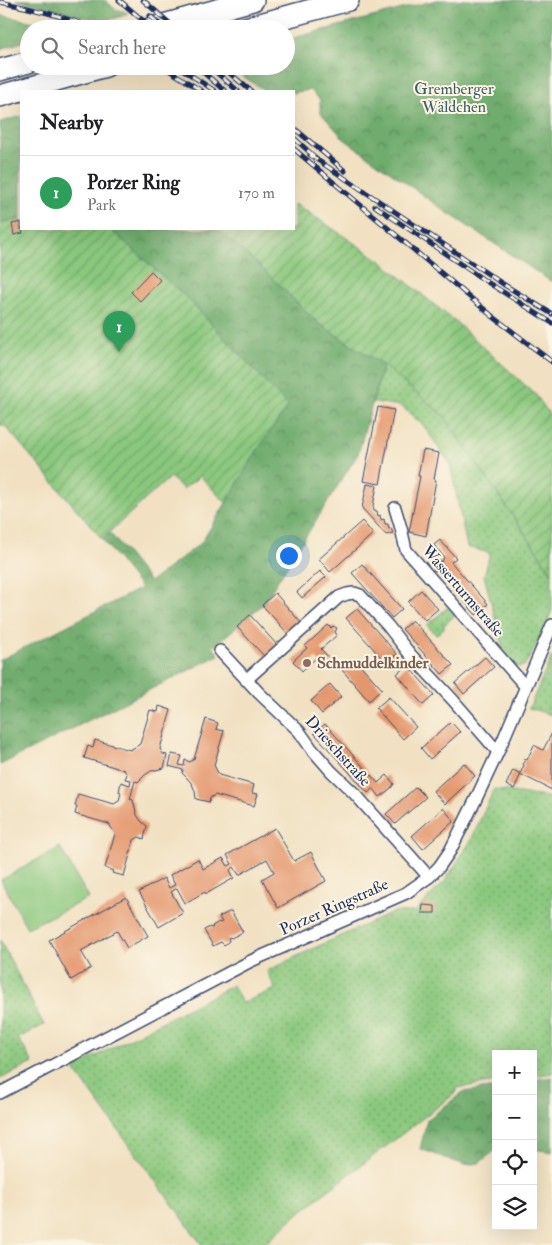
<!DOCTYPE html>
<html lang="en">
<head>
<meta charset="utf-8">
<style>
  :root { --surface:#fff; --page:#f6f6f6; --text:#202124; --muted:#757577; --line:#e0e0e0; --accent:#2563eb }
  body { margin:0; font-family:"IM FELL Double Pica",serif; background:var(--page); color:var(--text) }
  .controls { position:absolute; right:15px; bottom:15px; display:grid; overflow:hidden; border-radius:0px; box-shadow:0 5px 20px #0002 }
  .controls button { width:45px; height:45px; display:grid; place-items:center; padding:0; border:0; border-bottom:1px solid var(--line); background:var(--surface); color:var(--text); font:25px sans-serif }
  .you { position:absolute; left:288px; top:555px; width:18px; height:18px; margin:-12px; border:4px solid #fff; border-radius:50%; background:#1a73e8; box-shadow:0 0 0 8px #1a73e833 }
  .badge { display:grid; place-items:center; width:32px; height:32px; border-radius:50%; background:var(--accent); color:#fff; font-size:16px; font-weight:700 }
  .pin { position:absolute; translate:-50% -41px; filter:drop-shadow(0 1px 2px #0008) }
  .pin::after { content:''; position:absolute; top:26px; width:18px; height:15px; background:inherit; clip-path:polygon(0 0,100% 0,50% 100%) }
  .list { margin:0; padding:0; list-style:none }
  h2 { display:flex; justify-content:space-between; align-items:center; height:65px; margin:0; padding:0 20px; font-size:21px }
  h2 small { font-size:16px; font-weight:400; color:var(--muted) }
  .list li { display:grid; grid-template-columns:32px 1fr auto; gap:15px; align-items:center; box-sizing:border-box; height:75px; padding:0 20px; border-top:1px solid var(--line) }
  .list b { display:block; font-size:19px; white-space:nowrap }
  .list p { margin:0; font-size:16px; white-space:nowrap; color:var(--muted) }
  .list em { font-size:16px; font-style:normal; color:var(--muted) }
  .icon { flex:none; width:28px; height:28px; fill:none; stroke:currentColor; stroke-width:2; stroke-linecap:round; stroke-linejoin:round }
  .map { position:relative; flex:none; width:552px; height:1245px; overflow:hidden }
  .search { position:absolute; background:var(--surface); box-shadow:0 5px 20px #0002; left:20px; top:20px; width:275px; height:55px; display:flex; align-items:center; gap:12px; box-sizing:border-box; padding:0 18px; border-radius:28px; color:var(--muted); font-size:19px }
  .panel { position:absolute; background:var(--surface); box-shadow:0 5px 20px #0002; left:20px; top:90px; width:275px; height:140px; border-radius:0px }
  .map>svg:first-child { display:block }
  .grass { fill:url(#grass-dots); stroke:#537c6e }
  .forest { fill:url(#forest-crowns); stroke:#466e66 }
  .garden { fill:url(#garden-furrows); stroke:#537c6e }
  .pitch { fill:#8bc87e; stroke:#537c6e }
  .building { fill:#e4976d }
  .lines { fill:none; stroke-linecap:round; stroke-linejoin:round }
  .minor-casing { stroke:#3b4a6d; stroke-width:14 }
  .motorway-casing { stroke:#3b4a6d; stroke-width:24 }
  .minor { stroke:#fff; stroke-width:11 }
  .motorway { stroke:#fff; stroke-width:21 }
  .rail-casing { stroke:#1b2f5e; stroke-width:5 }
  .rail { stroke:#fcf5e5; stroke-width:3; stroke-dasharray:9; stroke-linecap:butt }
  .education-dot { fill:#8d6e63; stroke:#fcf5e5; stroke-width:2 }
  .labels { text-anchor:middle; dominant-baseline:central; stroke-width:4; stroke-linejoin:round; paint-order:stroke }
  .park-label { font-size:16px; fill:#3d5d68; stroke:#fcf5e5 }
  .street-label { font-size:16px; fill:#1b2f5e; stroke:#fcf5e5 }
  .education-label { font-size:16px; font-weight:bold; fill:#785e54; stroke:#fcf5e5; text-anchor:start }
</style>
</head>
<body>
<div class="map">
<svg width="552" height="1245" viewBox="0 0 552 1245">
  <defs>
    <pattern id="grass-dots" width="8" height="8" patternUnits="userSpaceOnUse" patternTransform="scale(1.25)"><rect width="8" height="8" fill="#8bc87e"/><path d="M2 2h.1M6 6h.1" fill="none" stroke="#71a36a" stroke-width="1.8" stroke-linecap="round"/></pattern>
    <pattern id="forest-crowns" width="20" height="18" patternUnits="userSpaceOnUse" patternTransform="scale(1.25)"><rect width="20" height="18" fill="#70ac6d"/><path d="M2 6a3 3 0 1 1 6 0M12 15a3 3 0 1 1 6 0" fill="none" stroke="#5b8c5d"/></pattern>
    <pattern id="garden-furrows" width="10" height="10" patternUnits="userSpaceOnUse" patternTransform="scale(1.25)"><rect width="10" height="10" fill="#8bc87e"/><path d="M-1 1l2-2M0 10L10 0M9 11l2-2" fill="none" stroke="#71a36a"/></pattern>
  </defs>
  <rect width="100%" height="100%" fill="#fcf5e5"/>
  <filter id="ink" filterUnits="userSpaceOnUse"><feTurbulence type="fractalNoise" baseFrequency=".02" numOctaves="2"/><feDisplacementMap in="SourceGraphic" scale="10" xChannelSelector="R" yChannelSelector="G"/><feConvolveMatrix kernelMatrix="1 2 1 2 8 2 1 2 1" color-interpolation-filters="sRGB"/></filter>
  <filter id="wash" filterUnits="userSpaceOnUse"><feTurbulence type="fractalNoise" baseFrequency=".0096" numOctaves="4" result="noise"/><feDisplacementMap in="SourceGraphic" scale="20" xChannelSelector="R" yChannelSelector="G"/><feGaussianBlur stdDeviation="1.12" result="paint"/><feColorMatrix in="noise" values="0 0 0 0 0 0 0 0 0 0 0 0 0 0 0 0 0 1.4 0 .05"/><feComposite in="paint" operator="in"/></filter>
  <g filter="url(#wash)">
    <rect width="100%" height="100%" fill="#f1e1c2"/>
    <path class="grass" d="M383,365L445,417L552,573V610L541,639L524,666L519,667L513,665L505,655L484,576L490,553L467,547L450,464L423,425L401,406L373,402Z
      M448,607L455,615L444,625V628L436,635L427,625Z
      M552,656V715L529,708Z
      M494,789L552,798V1073L533,1076V1054H496V1082L457,1088V1092L295,1216L264,1245H202L73,1068L233,985L242,1003L275,989L267,971L312,949L394,912H415L445,881L470,842Z
      M0,940L44,1025L18,1038L33,1063L0,1079Z"/>
    <path class="forest" d="M16,0H105L115,9L127,12V15L101,22L55,9Z
      M436,0H552V282L448,213L344,139L320,112V100L310,90L297,92L294,94V91H266L233,70L229,66H286V40Z
      M0,15L39,23L40,29H29V40L0,49Z
      M21,116V219L0,223V122Z
      M110,229H217L260,266L318,323L383,365L358,454L263,604L213,647L219,655L0,765V660L141,588L102,539L110,533L150,582L201,543L226,503L258,449L287,406L188,299Z
      M552,1077V1152L533,1149V1080Z
      M496,1087V1150L479,1163L465,1165L420,1149L427,1120L463,1092Z"/>
    <path class="garden" d="M294,204L308,212L381,261L458,324L536,395L552,418V573L445,417L383,365L318,323L260,266L217,229H294Z
      M21,219V229H110L188,299L288,406L258,449L226,503L200,476L183,489L170,477L102,539L5,426L0,425V223Z"/>
    <path class="pitch" d="M60,847L89,898L27,928L1,880Z"/>
    <g id="blocks">
      <path class="building" d="M21,222V229H22L23,233L14,235L12,224Z
        M151,271L160,280L140,301L131,292Z
        M378,407L394,410L380,484L363,481Z
        M423,450L439,453L434,479L436,480L426,536L409,532L420,476H418Z
        M367,484L377,486L373,506L374,511H377L378,516L380,515L381,520L384,519L385,524H388L389,529L391,528L393,533L386,535L362,508Z
        M362,521L373,534L330,572L319,559Z
        M440,540L456,558L451,562L488,604L476,615L440,572L433,570L435,565L438,566L439,561L442,562L444,557L434,545Z
        M362,564L402,609L392,618L352,573Z
        M320,571L326,577L302,598L297,592Z
        M421,590L438,609L425,620L408,602Z
        M275,593L302,624L290,636L262,605Z
        M357,609L397,654L386,663L346,618Z
        M250,615L278,646L265,657L237,627Z
        M412,620L453,665L442,674L402,629Z
        M328,625L331,628L333,626L337,628L335,632L337,635L321,649L332,661L325,668L316,658L302,671L293,661L307,648L305,646Z
        M485,657L494,667L464,694L455,683Z
        M355,659L382,689L369,701L342,670Z
        M407,665L434,695L423,705L397,674Z
        M330,684L341,697L322,714L311,701Z
        M389,697L416,727L403,739L376,708Z
        M159,706L171,710L160,749L163,754L167,755L164,768L151,771L145,775L138,782L135,781L130,799L133,800L137,815L141,821L147,826L144,839L139,837L134,840L124,876L112,873L113,871L105,868L115,834L109,824L75,814L77,806H75L78,794L114,804L119,801L121,792H119L121,782L130,785L131,780L125,779L127,774L124,770L84,758L88,746L93,748L95,740L130,750L140,744L150,710L158,712Z
        M206,719L218,723L216,729L224,731L214,765L219,775L254,785L252,793L258,794L254,806L215,795L210,798L209,802L196,799L195,791L192,784L187,778L182,773L183,770L169,766L172,754L182,756L179,765L184,766L185,760L190,762L194,759Z
        M451,722L460,732L430,759L421,748Z
        M325,724L378,783L387,775L394,784L391,788L380,797L373,788L368,793L314,733Z
        M552,733V790L520,774L524,765L523,764L525,759L527,760L534,745L543,750Z
        M464,763L475,776L445,804L433,791Z
        M513,770L521,774L514,789L506,785Z
        M416,787L426,797L395,824L386,814Z
        M443,808L454,821L423,849L412,836Z
        M275,828L294,861L311,852L326,881L278,908L262,879L274,872L267,859L239,875L234,867L230,870L234,878L206,894L205,892L185,903L177,888L171,892L183,913L159,927L139,892L164,878L169,888L175,885L170,875L198,859L203,869L223,858L228,866L232,864L227,855Z
        M126,897L148,936L127,948L117,931L81,951L91,968L71,980L49,940Z
        M423,905L435,906V913H422Z
        M231,911L243,932L231,938L230,937L228,938L229,941L224,945L221,942L213,946L204,930L210,927L211,928L213,927L212,926L219,922L220,923L222,922L219,917Z"/>
    </g>
  </g>
  <g filter="url(#ink)">
    <use href="#blocks" fill-opacity="0" stroke="#3b4a6d" stroke-width="1"/>
    <g class="lines">
      <g class="minor-casing">
        <path id="minor" d="M395,508L401,528L406,550L525,686
          M220,651L259,693L299,731L311,748L331,771L355,794L429,877
          M246,680L339,597L347,594L354,593L360,595L388,626L409,653L453,700L498,752
          M0,1093L251,961L406,893L429,877L439,867L450,851L475,801L498,752L552,625"/>
      </g>
      <g class="motorway-casing">
        <path id="motorway" d="M149,29L253,0
          M242,29L348,0
          M0,70L29,62
          M0,96L106,66"/>
      </g>
      <use href="#minor" class="minor"/>
      <use href="#motorway" class="motorway"/>
      <g class="rail-casing">
        <path id="rail" d="M119,0L153,29
          M143,0L176,29
          M0,2C32,8 65,17 96,29
          M150,16L165,29
          M162,66L202,91
          M177,66L215,91
          M196,66L225,91
          M209,66L238,91
          M221,66L251,91
          M294,128L345,171
          M294,138L316,158
          M294,149L491,315L552,362
          M310,155L503,284L552,314
          M375,206L484,280L552,323"/>
      </g>
      <use href="#rail" class="rail"/>
    </g>
  </g>
  <circle class="education-dot" cx="307" cy="663" r="5"/>
  <g class="labels">
    <g class="park-label">
      <text x="454" y="89">Gremberger<tspan x="454" dy="18">Wäldchen</tspan></text>
    </g>
    <g class="street-label">
      <text transform="translate(463 591) rotate(49)">Wasserturmstraße</text>
      <text transform="translate(338 751) rotate(48)">Drieschstraße</text>
      <text transform="translate(334 907) rotate(-24)">Porzer Ringstraße</text>
    </g>
    <g class="education-label">
      <text x="317" y="663">Schmuddelkinder</text>
    </g>
  </g>
</svg>
<div class="controls">
<button>+</button>
<button>−</button>
<button><svg class="icon" aria-label="locate" viewBox="0 0 24 24"><circle cx="12" cy="12" r="6"/><path d="M12 2v4M12 18v4M2 12h4M18 12h4"/></svg></button>
<button><svg class="icon" aria-label="layers" viewBox="0 0 24 24"><path d="M12 4l9 5-9 5-9-5zM3 14l9 5 9-5"/></svg></button>
</div>
<div class="you"></div>
<div class="pin badge" style="left:119px;top:352px;background:#2e9e5b">1</div>
<div class="search"><svg class="icon" aria-label="search" viewBox="0 0 24 24"><circle cx="10" cy="10" r="6"/><path d="M15 15l6 6"/></svg>Search here</div>
<section class="panel">
<h2>Nearby<small></small></h2>
<ul class="list">
<li><span class="badge" style="background:#2e9e5b">1</span><div><b>Porzer Ring</b><p>Park</p></div><em>170 m</em></li>
</ul>
</section>
</div>
</body>
</html>
